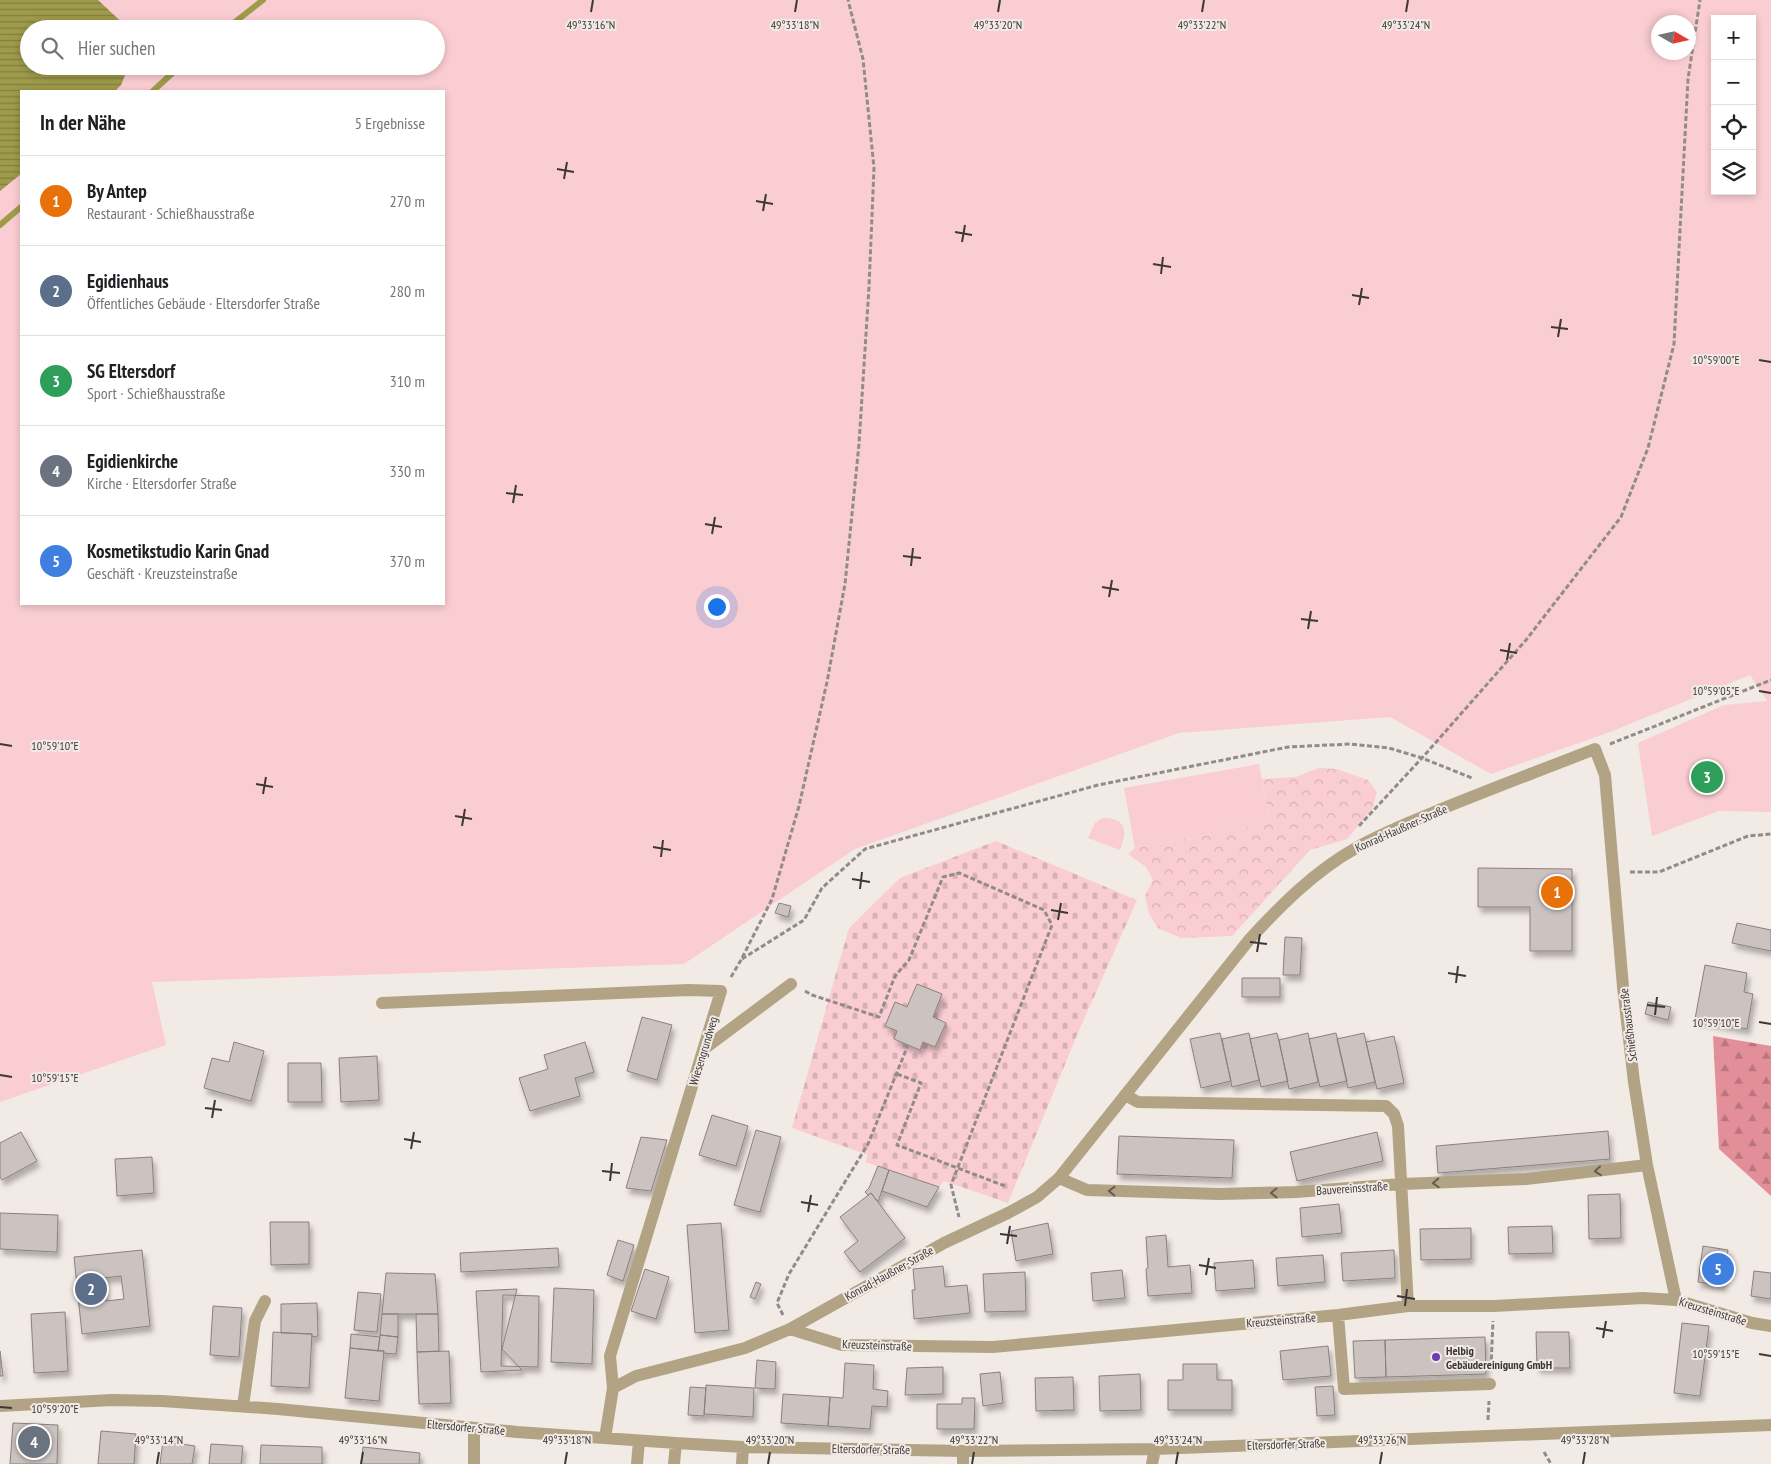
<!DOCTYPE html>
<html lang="de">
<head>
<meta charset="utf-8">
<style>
  :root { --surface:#fff; --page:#f2f2f2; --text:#202124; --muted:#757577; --line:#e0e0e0; --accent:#0b8043 }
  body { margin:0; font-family:"PT Sans Narrow",sans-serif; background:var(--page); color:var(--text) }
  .controls { position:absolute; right:15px; top:15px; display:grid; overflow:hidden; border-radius:0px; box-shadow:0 2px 8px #0003 }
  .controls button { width:45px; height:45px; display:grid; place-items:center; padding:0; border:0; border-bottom:1px solid var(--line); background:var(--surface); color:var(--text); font:25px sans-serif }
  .compass { position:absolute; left:1651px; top:15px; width:45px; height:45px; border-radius:50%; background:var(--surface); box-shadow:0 2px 8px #0003; rotate:99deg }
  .you { position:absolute; left:716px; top:606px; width:18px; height:18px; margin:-12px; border:4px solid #fff; border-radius:50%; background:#1a73e8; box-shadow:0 0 0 8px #1a73e833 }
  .badge { display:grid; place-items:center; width:32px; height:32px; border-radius:50%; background:var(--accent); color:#fff; font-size:16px; font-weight:700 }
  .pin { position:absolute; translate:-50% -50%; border:2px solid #fff; box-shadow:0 1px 5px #0006 }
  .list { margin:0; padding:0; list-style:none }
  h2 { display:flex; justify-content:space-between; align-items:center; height:65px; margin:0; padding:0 20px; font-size:21px }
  h2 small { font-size:16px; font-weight:400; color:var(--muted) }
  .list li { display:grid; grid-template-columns:32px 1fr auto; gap:15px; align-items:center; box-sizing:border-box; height:90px; padding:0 20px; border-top:1px solid var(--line) }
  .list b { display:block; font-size:19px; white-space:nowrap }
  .list p { margin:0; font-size:16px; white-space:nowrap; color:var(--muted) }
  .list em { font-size:16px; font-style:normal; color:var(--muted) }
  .icon { flex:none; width:28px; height:28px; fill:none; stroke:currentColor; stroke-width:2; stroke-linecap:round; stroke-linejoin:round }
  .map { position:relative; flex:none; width:1771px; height:1464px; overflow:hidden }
  .search { position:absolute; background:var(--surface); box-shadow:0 2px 8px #0003; left:20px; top:20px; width:425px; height:55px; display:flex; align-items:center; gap:12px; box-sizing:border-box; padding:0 18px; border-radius:28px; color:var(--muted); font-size:19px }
  .panel { position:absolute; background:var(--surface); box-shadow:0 2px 8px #0003; left:20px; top:90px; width:425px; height:515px; border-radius:0px }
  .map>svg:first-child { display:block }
  .green { fill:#facdd2; fill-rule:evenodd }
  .forest { fill:url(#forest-firs) }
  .cemetery { fill:url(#cemetery-stones) }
  .park { fill:url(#park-crowns) }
  .water { fill:url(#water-rules) }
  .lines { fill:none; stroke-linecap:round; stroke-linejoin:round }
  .stream { stroke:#9e9b4b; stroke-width:6 }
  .building { fill:#ccc3c1; stroke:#8a817f; fill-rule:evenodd; filter:url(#shadow) }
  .path { stroke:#918c89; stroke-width:3; stroke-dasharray:5 2.5; stroke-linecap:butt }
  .minor { stroke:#b3a385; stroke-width:12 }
  .oneway { stroke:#655d52 }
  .ticks { fill:none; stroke:#3b3836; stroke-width:2 }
  .poi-dot { fill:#703bb2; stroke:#f2eae5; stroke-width:2 }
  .labels { text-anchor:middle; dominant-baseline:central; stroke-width:4; stroke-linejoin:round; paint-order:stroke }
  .street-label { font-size:12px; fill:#3b3836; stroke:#f2eae5 }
  .poi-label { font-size:12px; font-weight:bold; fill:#3b3836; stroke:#f2eae5; text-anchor:start }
  .ticks-label { font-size:12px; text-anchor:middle; fill:#3b3836; stroke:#f2eae5; stroke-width:4; stroke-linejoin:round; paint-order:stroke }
</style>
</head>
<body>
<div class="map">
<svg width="1771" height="1464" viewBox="0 0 1771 1464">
  <defs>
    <pattern id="forest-firs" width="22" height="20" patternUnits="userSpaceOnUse" patternTransform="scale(1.25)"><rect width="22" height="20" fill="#e38f9a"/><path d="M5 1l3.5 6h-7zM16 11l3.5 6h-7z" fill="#b9767e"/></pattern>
    <pattern id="cemetery-stones" width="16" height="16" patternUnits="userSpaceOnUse" patternTransform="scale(1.25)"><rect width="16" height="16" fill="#facdd2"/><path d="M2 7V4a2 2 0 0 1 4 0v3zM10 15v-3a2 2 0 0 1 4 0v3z" fill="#d7b1b5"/></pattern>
    <pattern id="park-crowns" width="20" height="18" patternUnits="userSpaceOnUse" patternTransform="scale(1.25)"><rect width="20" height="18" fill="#facdd2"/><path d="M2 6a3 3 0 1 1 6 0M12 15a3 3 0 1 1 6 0" fill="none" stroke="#d7b1b5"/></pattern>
    <pattern id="water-rules" width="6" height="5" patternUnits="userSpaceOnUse" patternTransform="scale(1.25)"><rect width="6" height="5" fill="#9e9b4b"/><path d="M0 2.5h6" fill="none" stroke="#827f3f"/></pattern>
    <filter id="shadow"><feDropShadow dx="3" dy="5.5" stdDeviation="2.5" flood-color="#0004"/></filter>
  </defs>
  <rect width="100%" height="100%" fill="#f2eae5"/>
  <path class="green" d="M0,0H1771V812L1719,811L1652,836L1638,743L1724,705L1767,701L1750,675L1610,732L1491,774L1390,717L1179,733L855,849L684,964L152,982L166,1045L0,1102ZM1715,19H1752V191H1715ZM1658,22H1688V52H1658ZM29,29H436V66H29ZM21,91H444V604H21Z
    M1259,764L1270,824L1135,848L1124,788Z
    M1102,818C1126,818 1128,830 1120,850L1088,838L1095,823Z"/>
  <path class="forest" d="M1713,1036L1771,1046V1196L1719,1149Z"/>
  <path class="cemetery" d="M996,841L1137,900L1077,1035L1008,1203L944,1181L939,1187L865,1162L868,1155L792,1128L849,928L900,878Z"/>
  <path class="park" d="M1319,768L1337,769L1368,780L1377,792L1372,809L1347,839L1310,850L1232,936L1181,938L1158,928L1149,914L1145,895L1153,880L1146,867L1128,854L1135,848L1270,824L1262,779L1296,777Z"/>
  <path class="water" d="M0,0H98L129,29H29V66H129L121,85L115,91H21V174L0,191Z"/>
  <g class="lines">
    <path class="stream" d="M226,29L263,0
      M153,91L180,66
      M0,225L21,207"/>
  </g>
  <path class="building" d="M1478,868L1572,869V951H1530V907H1478Z
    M779,903L791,906L788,917L775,913Z
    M1737,923L1771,930V951L1732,943Z
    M1285,937L1302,938L1300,975H1283Z
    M1705,965L1747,973L1744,992L1753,994L1747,1029L1695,1019Z
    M1242,978H1280V997H1242Z
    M917,984L942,994L933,1017L946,1023L935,1047L923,1042L920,1050L894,1039L897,1031L885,1026L895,1002L907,1007Z
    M1648,1002L1671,1007L1668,1020L1645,1014Z
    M642,1017L672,1025L657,1080L627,1071Z
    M1220,1033L1231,1081L1201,1088L1190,1039Z
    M1249,1033L1259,1080L1232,1087L1222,1039Z
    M1277,1033L1288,1081L1261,1087L1250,1039Z
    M1308,1033L1318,1082L1289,1089L1279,1040Z
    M1336,1033L1347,1081L1320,1087L1309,1039Z
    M1364,1033L1375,1082L1348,1088L1337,1039Z
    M1394,1036L1404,1083L1377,1089L1366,1042Z
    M234,1042L264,1051L251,1101L204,1088L212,1058L229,1062Z
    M585,1042L594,1072L575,1078L580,1096L530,1111L519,1078L548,1069L544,1055Z
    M377,1056L379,1100L341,1102L339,1058Z
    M288,1063H321L322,1102H288Z
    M712,1115L748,1126L736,1166L699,1155Z
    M756,1130L781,1137L760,1212L734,1205Z
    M1608,1131L1610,1159L1438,1173L1436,1146Z
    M21,1132L37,1161L2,1180L0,1177V1143Z
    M1377,1132L1383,1161L1297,1181L1290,1152Z
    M1119,1136L1234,1140L1232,1178L1117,1174Z
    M641,1137L667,1140L651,1191L626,1188Z
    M152,1157L154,1193L117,1196L115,1159Z
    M878,1166L889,1170L878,1202L871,1193L868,1195L865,1192L869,1188Z
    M889,1170L939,1187L927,1207L882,1191Z
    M871,1193L905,1238L860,1272L844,1252L858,1241L840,1217Z
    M1620,1194L1621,1238L1589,1239L1588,1195Z
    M1339,1204L1342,1233L1302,1237L1300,1208Z
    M0,1213L58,1215L57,1252L0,1249Z
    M270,1222H309V1264L271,1265Z
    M721,1223L729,1330L695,1333L687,1225Z
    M1048,1223L1053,1254L1016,1261L1011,1231Z
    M1552,1226L1553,1253L1509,1254L1508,1227Z
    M1471,1228V1259L1421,1260L1420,1229Z
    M1166,1235L1168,1267L1190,1265L1192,1293L1148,1296L1146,1269L1148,1268L1146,1237Z
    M618,1240L634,1245L623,1281L607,1275Z
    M1703,1246L1728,1250L1723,1286L1698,1282Z
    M558,1248L559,1267L461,1272L460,1253Z
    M142,1250L150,1326L82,1334L74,1257ZM121,1276L124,1299L106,1301L103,1278Z
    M1394,1250L1395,1278L1343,1281L1341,1253Z
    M1323,1255L1325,1282L1278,1286L1276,1258Z
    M1253,1260L1255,1288L1216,1291L1214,1263Z
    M943,1266L945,1287L967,1285L970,1313L914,1319L912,1290H915L913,1269Z
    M645,1269L669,1277L656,1319L631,1311Z
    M1122,1270L1125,1298L1093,1301L1091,1273Z
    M1754,1271L1771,1273V1299L1751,1296Z
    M1025,1272L1026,1311L985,1312L983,1274Z
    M386,1273L435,1274L438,1314H382Z
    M756,1282L761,1284L755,1299L750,1297Z
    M554,1288L594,1290L592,1364L551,1362Z
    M517,1289L502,1349L522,1370L481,1372L476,1291Z
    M358,1292L381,1294L377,1332L354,1330Z
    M503,1295L539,1296L538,1367L501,1366Z
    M317,1303L318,1336L312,1337V1334L281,1333V1304Z
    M213,1306L242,1308L239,1357L210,1355Z
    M65,1312L68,1371L34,1373L31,1314Z
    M382,1314H398V1337L380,1335Z
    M416,1314H438L439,1351L417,1352Z
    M1682,1323L1709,1326L1700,1396L1674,1393Z
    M273,1332L312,1334L309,1388L271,1386Z
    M1536,1332H1569L1570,1368H1537Z
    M351,1334L380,1337L378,1351L350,1348Z
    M380,1335L398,1337L396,1354L383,1353L384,1351H378Z
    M1485,1337L1486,1374L1386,1377L1385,1340Z
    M1385,1340L1386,1377L1355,1378L1353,1341Z
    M1328,1346L1331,1376L1283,1380L1280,1351Z
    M350,1348L384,1351L379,1401L345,1398Z
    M0,1351L3,1376H0Z
    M449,1351L451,1403L419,1404L417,1352Z
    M757,1360L776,1362L775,1389L755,1388Z
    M845,1363L874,1365L873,1389L888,1391L887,1407L872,1406L870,1429L828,1426L830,1397L843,1398Z
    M1183,1364H1217V1380H1232V1410H1168V1380H1183Z
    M943,1367V1394L905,1395L907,1368Z
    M1000,1372L1003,1403L983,1406L980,1374Z
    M1140,1374L1141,1410L1100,1411L1099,1376Z
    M1073,1377L1074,1410L1036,1411L1035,1378Z
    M706,1385L754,1388L753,1417L704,1414Z
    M1333,1386L1335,1415L1317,1416L1315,1387Z
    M690,1387L706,1388L704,1416L688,1415Z
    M783,1394L830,1397L828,1426L781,1423Z
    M962,1398H975L974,1429H937V1404H962Z
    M13,1423L58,1425L57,1464H10Z
    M101,1431L136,1434L134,1464H98Z
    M163,1441L195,1446L192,1464H160Z
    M211,1444L243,1446L241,1464H209Z
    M261,1445L322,1447V1464H260Z
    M363,1447L420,1453L419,1464H361Z"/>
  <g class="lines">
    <path class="path" d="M1610,744L1771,680
      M1359,826L1422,758L1526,640L1621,517L1648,448L1674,344L1688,79L1700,0
      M1630,872H1659L1748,836L1771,834
      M742,959L804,920L822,888L865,849L1098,785L1288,747L1350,744L1389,748L1422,758L1472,778
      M731,977L741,960L772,899L799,806L827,682L845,584L859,444L869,287L874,168L863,59L848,0
      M805,991L812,995L879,1017L895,976L909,960L943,877L959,873L1044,910L1052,925L951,1185L959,1217
      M897,1074L921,1083L897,1145L1005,1186
      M783,1315L777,1303L789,1274L868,1144L908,1045
      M1491,1367L1493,1321
      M1488,1420L1489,1401
      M1544,1452L1551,1464"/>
    <path class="minor" d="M382,1003L688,990L721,991L610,1356L613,1388L605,1438
      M704,1049L791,984
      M1125,1095L1138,1102L1386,1106L1394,1114L1398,1126L1408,1306
      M1059,1178L1087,1190L1219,1194L1296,1192L1402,1184L1526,1179L1647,1165
      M1338,1315L1344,1389L1490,1384
      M790,1329L842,1345L993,1347L1338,1315L1408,1306H1494L1643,1298L1676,1300L1752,1323L1771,1326
      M613,1388L636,1376L745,1348L790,1329L944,1243L1008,1213L1037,1197L1059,1178L1249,940C1281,905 1315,871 1356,848C1382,833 1411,822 1439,810C1491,789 1543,769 1595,749L1605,775L1623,987L1634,1082L1647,1165L1676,1300
      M0,1406L112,1400L162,1401L278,1409L517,1432L676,1443L743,1447L963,1451L1155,1449L1771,1425
      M243,1406L255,1321L265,1301
      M474,1428V1464
      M963,1451V1464
      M637,1464L639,1441
      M674,1464L676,1443
      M742,1464L743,1447
      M1152,1464L1155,1449"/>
  </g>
  <defs><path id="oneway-chevron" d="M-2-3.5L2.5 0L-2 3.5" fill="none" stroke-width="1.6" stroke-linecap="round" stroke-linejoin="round" transform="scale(1.25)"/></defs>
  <g class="oneway">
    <use href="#oneway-chevron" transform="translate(1598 1171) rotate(174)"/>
    <use href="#oneway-chevron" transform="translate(1436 1183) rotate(177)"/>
    <use href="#oneway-chevron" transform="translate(1112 1191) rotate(-178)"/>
    <use href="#oneway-chevron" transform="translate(1274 1193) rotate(179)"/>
  </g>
  <path class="ticks" d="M591,12L593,0M795,12L797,0M998,12L1000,0M1202,12L1204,0M1406,12L1408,0M557,169L574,172M564,179L567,162M756,201L773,204M763,211L766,194M955,232L972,235M962,242L965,225M1153,264L1171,267M1161,274L1163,257M1352,295L1369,298M1359,305L1362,288M1551,327L1568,329M1558,337L1561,319M1759,360L1771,362M506,493L523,495M513,503L516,485M705,524L722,527M712,534L715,517M903,556L921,558M911,566L913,548M1102,587L1119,590M1109,597L1112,580M1301,619L1318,621M1308,629L1311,611M1500,650L1517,653M1507,660L1510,643M1759,691L1771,693M0,744L12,746M256,784L273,787M263,794L266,777M455,816L472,819M462,826L465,809M653,847L671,850M661,857L663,840M852,879L870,882M860,889L862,872M1051,910L1068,913M1058,920L1061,903M1250,942L1267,944M1257,952L1260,934M1448,973L1466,976M1456,983L1458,966M1647,1005L1665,1007M1655,1015L1657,997M1759,1022L1771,1024M0,1075L12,1077M205,1108L222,1110M212,1118L215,1100M404,1139L421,1142M411,1149L414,1132M602,1171L620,1173M610,1181L612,1163M801,1202L818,1205M808,1212L811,1195M1000,1234L1017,1236M1007,1244L1010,1226M1199,1265L1216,1268M1206,1275L1209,1258M1397,1296L1415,1299M1405,1306L1407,1289M1596,1328L1613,1331M1603,1338L1606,1321M1759,1354L1771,1356M0,1407L12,1408M157,1464L159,1452M361,1464L363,1452M565,1464L567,1452M768,1464L770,1452M972,1464L974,1452M1176,1464L1178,1452M1380,1464L1382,1452M1583,1464L1585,1452"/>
  <circle class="poi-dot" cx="1436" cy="1357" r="5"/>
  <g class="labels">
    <g class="street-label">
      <text transform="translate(1401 828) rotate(-24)">Konrad-Haußner-Straße</text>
      <text transform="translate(1628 1025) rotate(-97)">Schießhausstraße</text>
      <text transform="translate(703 1051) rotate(-73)">Wiesengrundweg</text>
      <text transform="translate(1352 1188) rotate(-4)">Bauvereinsstraße</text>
      <text transform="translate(889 1273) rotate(-29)">Konrad-Haußner-Straße</text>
      <text transform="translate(1713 1311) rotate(17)">Kreuzsteinstraße</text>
      <text transform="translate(1281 1320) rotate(-5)">Kreuzsteinstraße</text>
      <text transform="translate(877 1345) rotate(2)">Kreuzsteinstraße</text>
      <text transform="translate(466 1427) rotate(5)">Eltersdorfer Straße</text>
      <text transform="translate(1286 1444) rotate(-2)">Eltersdorfer Straße</text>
      <text transform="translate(871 1449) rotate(1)">Eltersdorfer Straße</text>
    </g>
    <g class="poi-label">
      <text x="1446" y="1350">Helbig<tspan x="1446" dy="14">Gebäudereinigung GmbH</tspan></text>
    </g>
  </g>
  <g class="ticks-label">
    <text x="591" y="29">49°33'16"N</text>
    <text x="795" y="29">49°33'18"N</text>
    <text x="998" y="29">49°33'20"N</text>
    <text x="1202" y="29">49°33'22"N</text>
    <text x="1406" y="29">49°33'24"N</text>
    <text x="1716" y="364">10°59'00"E</text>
    <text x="1716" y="695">10°59'05"E</text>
    <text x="55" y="750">10°59'10"E</text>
    <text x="1716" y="1027">10°59'10"E</text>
    <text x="55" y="1082">10°59'15"E</text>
    <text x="1716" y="1358">10°59'15"E</text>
    <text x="55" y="1413">10°59'20"E</text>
    <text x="159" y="1444">49°33'14"N</text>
    <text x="363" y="1444">49°33'16"N</text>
    <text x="567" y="1444">49°33'18"N</text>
    <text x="770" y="1444">49°33'20"N</text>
    <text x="974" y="1444">49°33'22"N</text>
    <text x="1178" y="1444">49°33'24"N</text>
    <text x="1382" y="1444">49°33'26"N</text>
    <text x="1585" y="1444">49°33'28"N</text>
  </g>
</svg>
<div class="controls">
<button>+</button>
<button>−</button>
<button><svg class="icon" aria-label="locate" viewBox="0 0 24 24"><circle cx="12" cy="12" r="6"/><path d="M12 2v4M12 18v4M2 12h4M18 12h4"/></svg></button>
<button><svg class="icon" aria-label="layers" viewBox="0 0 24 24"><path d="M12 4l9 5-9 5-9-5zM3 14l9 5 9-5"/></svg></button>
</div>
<svg class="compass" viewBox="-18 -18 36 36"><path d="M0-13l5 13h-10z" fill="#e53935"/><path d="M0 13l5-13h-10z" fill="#757577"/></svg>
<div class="you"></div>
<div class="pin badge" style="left:1557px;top:892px;background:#e8710a">1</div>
<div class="pin badge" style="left:91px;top:1289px;background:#5c6f8a">2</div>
<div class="pin badge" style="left:1707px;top:777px;background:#2e9e5b">3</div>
<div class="pin badge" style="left:34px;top:1442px;background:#6b7280">4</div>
<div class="pin badge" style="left:1718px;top:1269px;background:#3f7fe0">5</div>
<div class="search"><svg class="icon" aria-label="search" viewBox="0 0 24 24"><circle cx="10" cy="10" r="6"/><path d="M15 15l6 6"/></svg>Hier suchen</div>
<section class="panel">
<h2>In der Nähe<small>5 Ergebnisse</small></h2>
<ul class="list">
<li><span class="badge" style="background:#e8710a">1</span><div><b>By Antep</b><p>Restaurant · Schießhausstraße</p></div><em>270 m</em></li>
<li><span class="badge" style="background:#5c6f8a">2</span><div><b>Egidienhaus</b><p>Öffentliches Gebäude · Eltersdorfer Straße</p></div><em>280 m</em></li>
<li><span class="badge" style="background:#2e9e5b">3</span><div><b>SG Eltersdorf</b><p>Sport · Schießhausstraße</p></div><em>310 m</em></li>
<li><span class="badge" style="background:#6b7280">4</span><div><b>Egidienkirche</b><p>Kirche · Eltersdorfer Straße</p></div><em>330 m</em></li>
<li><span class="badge" style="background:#3f7fe0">5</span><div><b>Kosmetikstudio Karin Gnad</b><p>Geschäft · Kreuzsteinstraße</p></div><em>370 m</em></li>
</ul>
</section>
</div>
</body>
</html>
